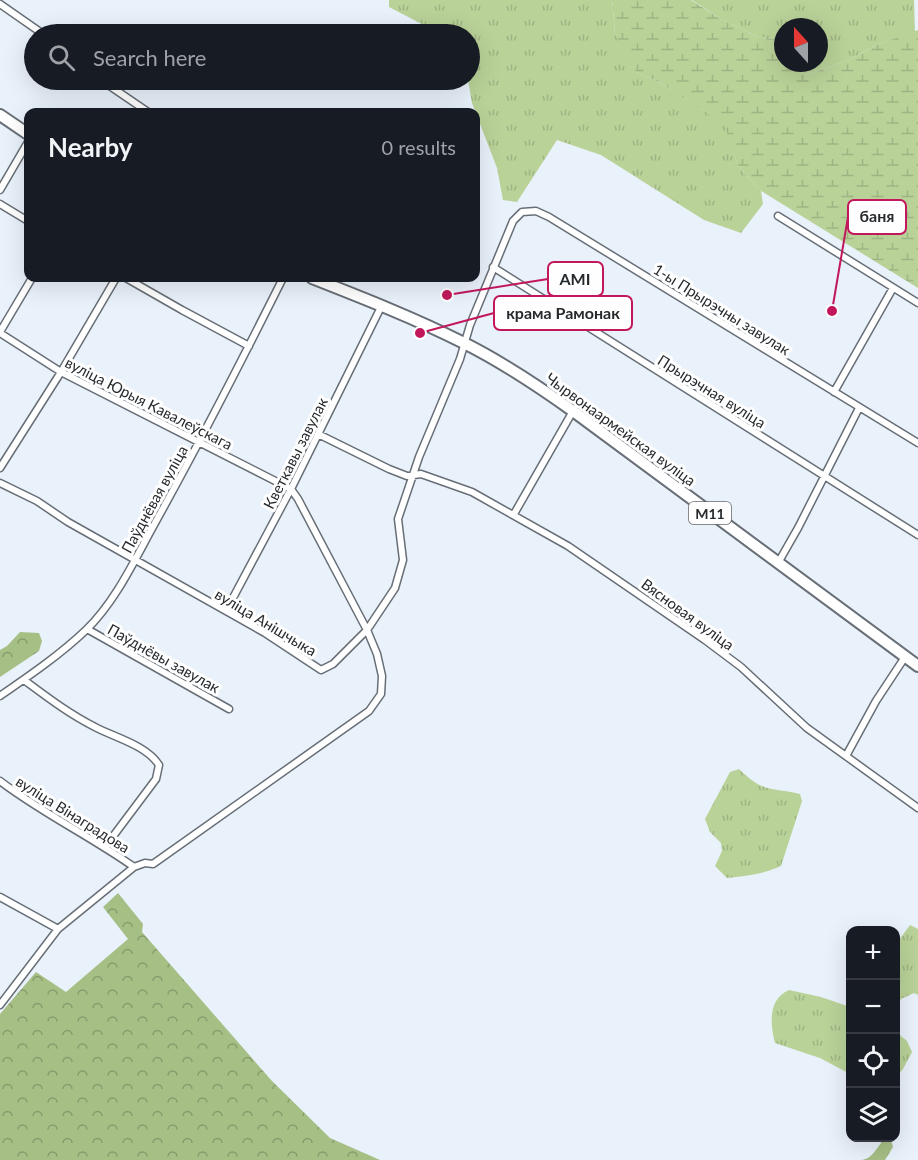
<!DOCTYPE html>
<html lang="en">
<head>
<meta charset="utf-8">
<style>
  :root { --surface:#171b24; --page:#20242c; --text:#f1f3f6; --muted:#9ea1a6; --line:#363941 }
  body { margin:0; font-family:Lato,sans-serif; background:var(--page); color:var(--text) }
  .controls { position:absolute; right:18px; bottom:18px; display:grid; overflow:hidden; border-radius:12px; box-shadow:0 6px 24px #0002 }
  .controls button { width:54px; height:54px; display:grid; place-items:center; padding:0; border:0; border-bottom:2px solid var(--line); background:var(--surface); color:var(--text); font:30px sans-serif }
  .compass { position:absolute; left:774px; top:18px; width:54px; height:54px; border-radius:50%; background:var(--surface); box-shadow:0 6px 24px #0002; rotate:339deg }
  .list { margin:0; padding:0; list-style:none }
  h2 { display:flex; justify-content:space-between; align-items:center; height:78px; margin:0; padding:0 24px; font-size:26px }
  h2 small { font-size:20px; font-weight:400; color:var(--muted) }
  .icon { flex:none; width:33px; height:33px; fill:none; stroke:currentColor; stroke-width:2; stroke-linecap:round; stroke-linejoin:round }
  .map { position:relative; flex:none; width:918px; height:1160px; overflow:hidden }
  .search { position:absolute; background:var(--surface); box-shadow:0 6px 24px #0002; left:24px; top:24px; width:456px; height:66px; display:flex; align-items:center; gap:15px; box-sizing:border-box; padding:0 21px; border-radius:33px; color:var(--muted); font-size:22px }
  .panel { position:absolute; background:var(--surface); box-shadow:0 6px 24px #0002; left:24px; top:108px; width:456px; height:174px; border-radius:12px }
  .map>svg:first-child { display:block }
  .grass { fill:url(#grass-tufts) }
  .forest { fill:url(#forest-crowns) }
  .wetland { fill:url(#wetland-marsh) }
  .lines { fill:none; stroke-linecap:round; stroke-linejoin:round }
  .street-casing { stroke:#676e76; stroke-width:9 }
  .highway-casing { stroke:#676e76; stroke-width:14 }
  .street { stroke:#fff; stroke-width:6 }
  .highway { stroke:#fff; stroke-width:10 }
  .labels { text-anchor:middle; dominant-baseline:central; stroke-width:6; stroke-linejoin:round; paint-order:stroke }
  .shield { fill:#fefefe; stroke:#676a6c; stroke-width:1.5 }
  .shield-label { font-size:14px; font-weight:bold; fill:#262a2d }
  .street-label { font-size:15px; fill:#262a2d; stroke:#fefefe }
  .leader { fill:none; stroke:#c2185b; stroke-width:2 }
  .callout-dot { fill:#c2185b; stroke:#fefefe; stroke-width:2 }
  .callout { fill:#fefefe; stroke:#c2185b; stroke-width:2 }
  .callout-label { font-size:16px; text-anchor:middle; font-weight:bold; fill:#262a2d }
</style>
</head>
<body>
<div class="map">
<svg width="918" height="1160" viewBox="0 0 918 1160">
  <defs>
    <pattern id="grass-tufts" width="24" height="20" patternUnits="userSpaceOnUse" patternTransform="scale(1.5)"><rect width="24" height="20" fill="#b9d298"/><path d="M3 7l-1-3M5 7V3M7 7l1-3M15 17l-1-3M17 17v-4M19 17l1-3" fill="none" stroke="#9fb483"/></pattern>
    <pattern id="forest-crowns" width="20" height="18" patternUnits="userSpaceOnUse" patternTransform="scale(1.5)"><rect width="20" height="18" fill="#a6bf85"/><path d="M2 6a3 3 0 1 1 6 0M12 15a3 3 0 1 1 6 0" fill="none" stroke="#879b6d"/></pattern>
    <pattern id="wetland-marsh" width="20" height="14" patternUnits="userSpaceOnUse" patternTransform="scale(1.5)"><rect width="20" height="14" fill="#b9d298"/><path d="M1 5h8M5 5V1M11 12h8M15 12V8" fill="none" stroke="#9fb483"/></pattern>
  </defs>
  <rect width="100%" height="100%" fill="#e9f1fa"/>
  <path class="grass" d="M389,0H612L615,32L636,72L659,82L725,124L738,166L761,191L763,204L741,233L704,220L601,155L557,140L517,202L503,200L497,168L472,103L468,80H470V34H441L389,7Z
    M692,0H914L915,32L879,44L849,60L809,74L802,63H819V27H783V41L756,36L721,19Z
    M739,769C763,793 770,787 800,794L802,801L781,866C764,874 746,876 727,878L715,866L722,851L721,843L710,832L705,819L730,772Z
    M910,925L918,929V995L914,993L901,999L896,1006V951L899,940Z
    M789,990L821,997L850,1007V1074L820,1058L775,1043C770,1024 768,999 789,990Z
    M896,1032L907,1041L912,1052L903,1069L896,1077Z"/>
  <path class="forest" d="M20,632L39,633L42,641L39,651L0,677V650L7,646Z
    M118,893L143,924L142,932L271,1080L330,1138L380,1160H0V1014L36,972L66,992L128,939L103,907Z
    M886,1138L891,1140L893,1147L885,1160H861C874,1159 876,1146 886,1138Z"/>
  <path class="wetland" d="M612,0H691L721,19L756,36L783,41V63H802L809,74L849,60L879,44L918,30V288L761,191L738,166L724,124L659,82L636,72L623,51L615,32Z"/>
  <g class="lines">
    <g class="street-casing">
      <path id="street" d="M0,4L43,34
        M101,80L148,112
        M0,190L28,142
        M0,204L28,221
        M778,216L918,303
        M493,267L918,535
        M126,278L182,310L249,346
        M0,332L32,278
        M0,333L61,372L291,489L298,499L367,630L377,654L382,676L381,694L369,711L153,864L145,863L134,867L58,929L0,1005
        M834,392L893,288
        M318,434L389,469L407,476L421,474L472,492L568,546L705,640L741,667L807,728L918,808
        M0,468L61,372L116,278
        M0,483L37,501L68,522L265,633L321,670L333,664L367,630L395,588L403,560L398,519L419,457L460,359L470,325L513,221L522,212L536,211L549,217L918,443
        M514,514L573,411
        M778,563L798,528L859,408
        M226,611L291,489L382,305
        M87,629L229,709
        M24,680C47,697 69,714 95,727C116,738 146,745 159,765L156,779L105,847
        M0,696C29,676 61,654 86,630C116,601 135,559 155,523C200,442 242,360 283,278
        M846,756L876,701L905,657
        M0,781C42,813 90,836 134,867
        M0,897L58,929"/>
    </g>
    <g class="highway-casing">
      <path id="highway" d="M0,115L28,134
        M312,278C363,298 414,318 464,343C502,362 538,386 573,411L918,666"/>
    </g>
    <use href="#street" class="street"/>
    <use href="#highway" class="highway"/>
  </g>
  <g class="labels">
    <rect class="shield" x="689" y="502" width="42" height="22" rx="4.5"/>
    <g class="shield-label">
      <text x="710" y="513">М11</text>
    </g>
    <g class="street-label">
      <text transform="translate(722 309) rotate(32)">1-ы Прырэчны завулак</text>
      <text transform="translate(712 391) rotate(32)">Прырэчная вуліца</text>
      <text transform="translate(149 403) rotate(27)">вуліца Юрыя Кавалеўскага</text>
      <text transform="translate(621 429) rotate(36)">Чырвонаармейская вуліца</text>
      <text transform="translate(295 453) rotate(-63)">Кветкавы завулак</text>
      <text transform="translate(154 499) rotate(-61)">Паўднёвая вуліца</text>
      <text transform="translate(688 614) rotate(36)">Вясновая вуліца</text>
      <text transform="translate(266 622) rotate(31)">вуліца Анішчыка</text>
      <text transform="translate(164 658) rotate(29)">Паўднёвы завулак</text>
      <text transform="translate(73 814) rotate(32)">вуліца Вінаградова</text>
    </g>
  </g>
  <path class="leader" d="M832 311L848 217M447 295L548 279M420 333L494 313"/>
  <g class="callout-dot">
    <circle cx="832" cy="311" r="6"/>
    <circle cx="447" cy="295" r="6"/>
    <circle cx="420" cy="333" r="6"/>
  </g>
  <g class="callout">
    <rect x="848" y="200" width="58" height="34" rx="6"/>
    <rect x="548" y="262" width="55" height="34" rx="6"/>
    <rect x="494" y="296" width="138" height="34" rx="6"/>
  </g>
  <g class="callout-label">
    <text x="877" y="222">баня</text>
    <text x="575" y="285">AMI</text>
    <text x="563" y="319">крама Рамонак</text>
  </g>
</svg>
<div class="controls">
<button>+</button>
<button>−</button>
<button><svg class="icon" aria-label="locate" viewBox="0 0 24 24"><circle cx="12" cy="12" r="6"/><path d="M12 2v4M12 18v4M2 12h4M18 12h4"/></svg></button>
<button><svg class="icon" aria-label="layers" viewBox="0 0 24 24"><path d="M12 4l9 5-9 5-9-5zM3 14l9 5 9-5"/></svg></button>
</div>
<svg class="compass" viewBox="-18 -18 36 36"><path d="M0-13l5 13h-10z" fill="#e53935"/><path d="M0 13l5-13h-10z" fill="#9ea1a6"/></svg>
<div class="search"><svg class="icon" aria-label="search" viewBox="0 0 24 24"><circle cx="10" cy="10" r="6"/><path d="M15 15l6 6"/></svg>Search here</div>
<section class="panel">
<h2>Nearby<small>0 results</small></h2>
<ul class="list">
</ul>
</section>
</div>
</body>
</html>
